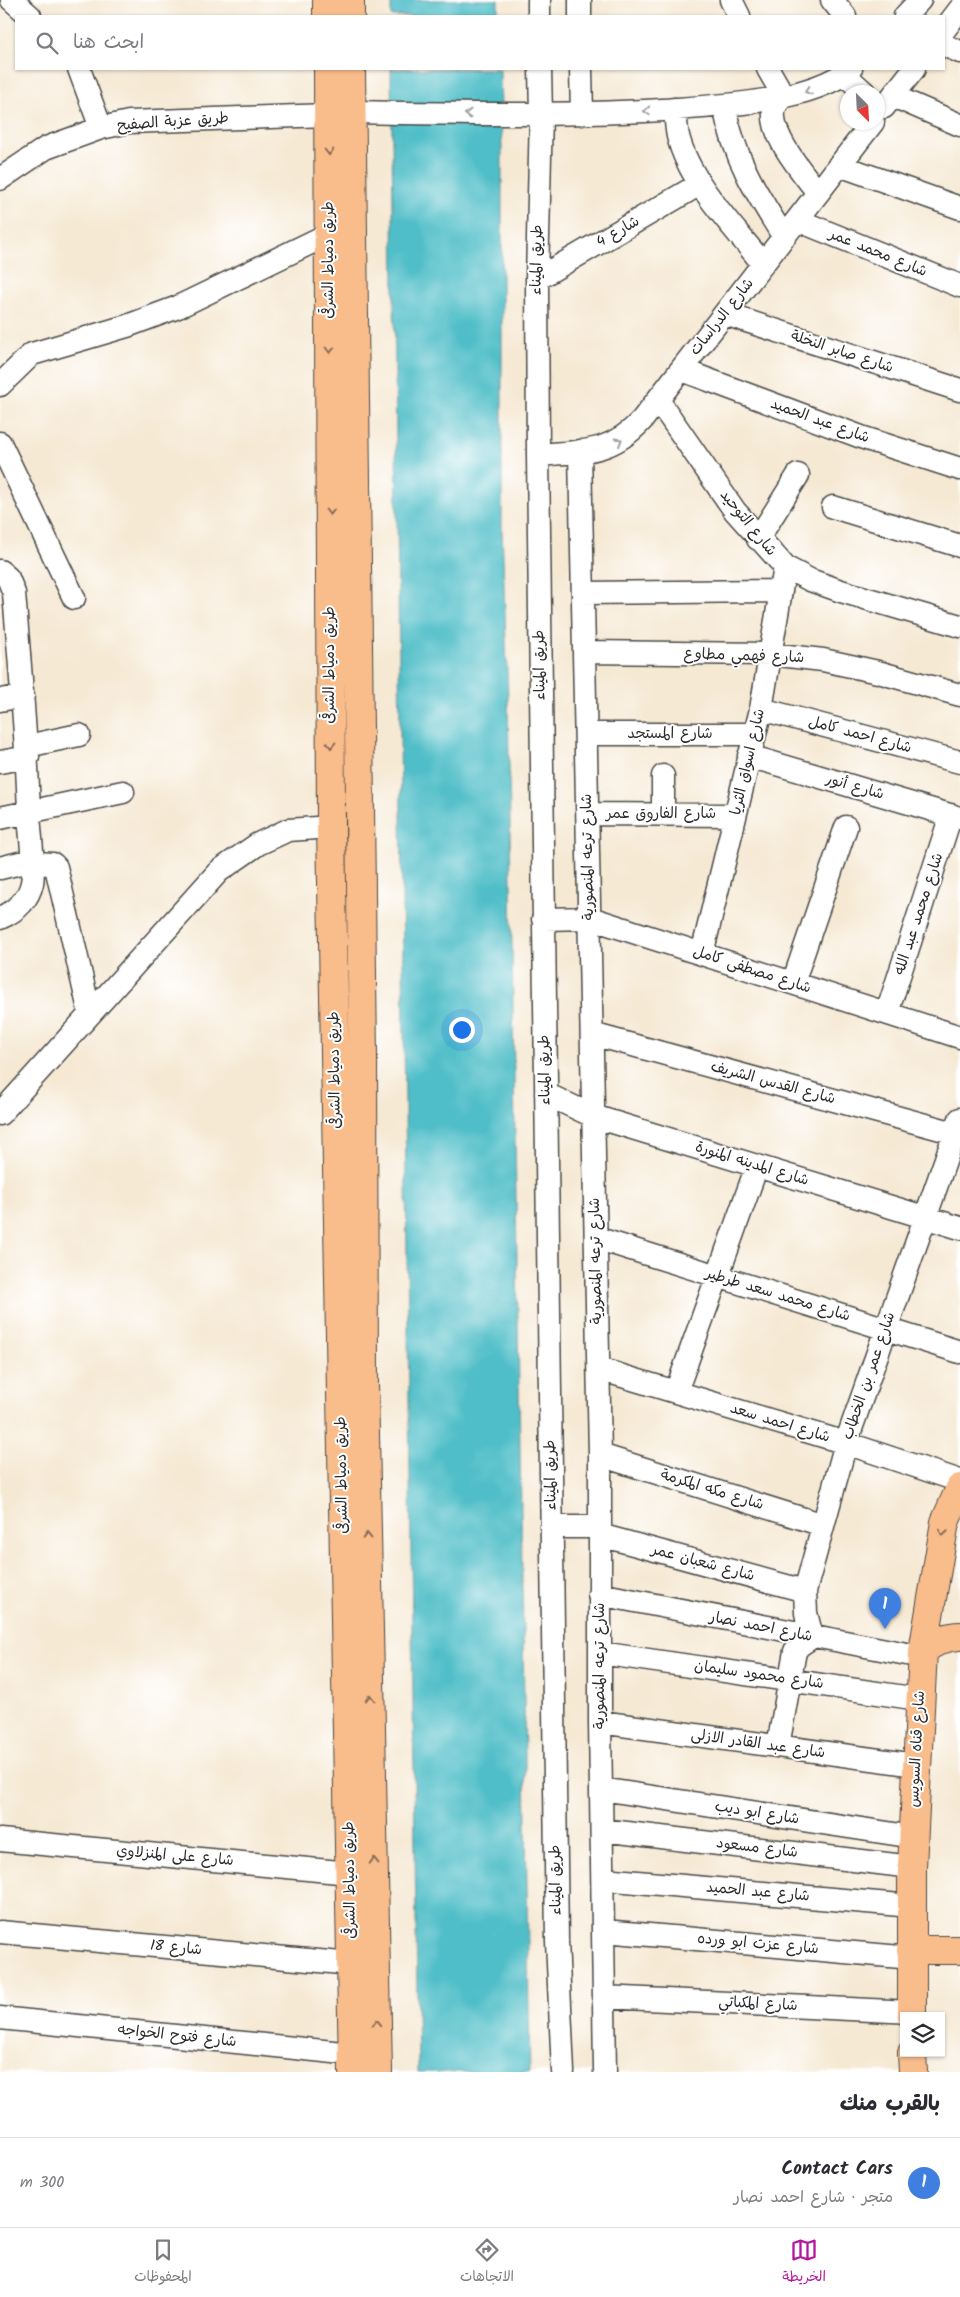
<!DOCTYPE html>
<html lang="ar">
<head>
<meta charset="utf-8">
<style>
  :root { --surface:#fff; --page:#f7f7f7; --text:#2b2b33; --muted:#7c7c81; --line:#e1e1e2; --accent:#b5179e }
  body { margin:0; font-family:Kalam,"Playpen Sans Arabic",sans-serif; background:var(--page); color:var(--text); direction:rtl }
  .controls { position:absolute; right:15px; bottom:15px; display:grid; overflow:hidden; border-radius:0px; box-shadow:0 1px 4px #0004 }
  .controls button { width:45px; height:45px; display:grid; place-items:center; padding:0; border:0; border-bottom:1px solid var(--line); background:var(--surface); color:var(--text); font:25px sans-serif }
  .compass { position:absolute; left:840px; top:85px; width:45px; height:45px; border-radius:50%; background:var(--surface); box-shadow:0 1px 4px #0004; rotate:156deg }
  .you { position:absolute; left:461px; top:1029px; width:18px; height:18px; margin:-12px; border:4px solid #fff; border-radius:50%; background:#1a73e8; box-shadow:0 0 0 8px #1a73e833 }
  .badge { display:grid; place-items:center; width:32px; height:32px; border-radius:50%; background:var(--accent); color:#fff; font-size:16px; font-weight:700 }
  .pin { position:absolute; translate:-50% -41px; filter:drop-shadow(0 1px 2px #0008) }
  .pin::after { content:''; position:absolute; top:26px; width:18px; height:15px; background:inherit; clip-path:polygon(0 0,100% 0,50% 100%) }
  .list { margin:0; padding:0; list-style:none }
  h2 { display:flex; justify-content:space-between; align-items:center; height:65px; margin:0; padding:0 20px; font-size:21px }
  h2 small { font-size:16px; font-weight:400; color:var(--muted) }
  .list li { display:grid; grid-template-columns:32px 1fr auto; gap:15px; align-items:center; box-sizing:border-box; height:90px; padding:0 20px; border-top:1px solid var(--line) }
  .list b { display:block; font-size:19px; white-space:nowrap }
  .list p { margin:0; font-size:16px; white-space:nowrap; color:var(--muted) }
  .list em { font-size:16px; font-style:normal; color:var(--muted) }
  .icon { flex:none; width:28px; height:28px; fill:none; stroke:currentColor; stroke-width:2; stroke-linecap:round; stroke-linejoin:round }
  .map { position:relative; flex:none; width:960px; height:2072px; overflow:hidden; direction:ltr }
  .search { position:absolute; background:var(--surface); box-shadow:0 1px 4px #0004; left:15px; right:15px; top:15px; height:55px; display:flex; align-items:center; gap:12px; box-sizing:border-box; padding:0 18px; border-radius:0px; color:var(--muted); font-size:19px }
  .sheet { height:155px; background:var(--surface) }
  nav { display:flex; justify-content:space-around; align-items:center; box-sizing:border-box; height:70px; border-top:1px solid var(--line); background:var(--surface); font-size:14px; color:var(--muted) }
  nav a { display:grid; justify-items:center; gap:2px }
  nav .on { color:var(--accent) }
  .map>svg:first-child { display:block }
  .water { fill:#50bec8; stroke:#3e747a }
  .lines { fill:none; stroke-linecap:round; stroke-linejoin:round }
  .minor-casing { stroke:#494844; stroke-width:25 }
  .major-casing { stroke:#494844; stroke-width:30 }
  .highway-casing { stroke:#494844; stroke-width:30 }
  .minor { stroke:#fff; stroke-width:22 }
  .major { stroke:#f9bc8b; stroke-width:28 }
  .highway { stroke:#f9bc8b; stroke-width:28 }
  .oneway { stroke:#a0a0a0 }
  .oneway2 { stroke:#886c56 }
  .labels { text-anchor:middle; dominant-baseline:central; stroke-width:4; stroke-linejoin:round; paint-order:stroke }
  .street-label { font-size:15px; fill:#2b2b2b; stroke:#fff }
</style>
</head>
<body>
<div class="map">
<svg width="960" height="2072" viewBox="0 0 960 2072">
  <rect width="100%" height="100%" fill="#fff"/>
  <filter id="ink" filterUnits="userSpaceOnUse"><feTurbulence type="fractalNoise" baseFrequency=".02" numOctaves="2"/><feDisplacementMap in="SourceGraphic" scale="10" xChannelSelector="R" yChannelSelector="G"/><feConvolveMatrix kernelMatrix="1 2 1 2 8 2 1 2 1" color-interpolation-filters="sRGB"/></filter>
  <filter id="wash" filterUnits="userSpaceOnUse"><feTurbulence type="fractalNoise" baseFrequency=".0096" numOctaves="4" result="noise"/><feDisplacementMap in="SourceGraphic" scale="20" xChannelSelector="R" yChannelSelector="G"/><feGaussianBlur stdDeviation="1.12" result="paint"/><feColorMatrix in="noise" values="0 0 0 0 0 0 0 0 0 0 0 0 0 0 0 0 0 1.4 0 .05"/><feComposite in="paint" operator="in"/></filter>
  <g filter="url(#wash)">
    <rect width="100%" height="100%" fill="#f6e9d4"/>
    <path class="water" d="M391,0H498V16H391Z
      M391,69H500L502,148V529L508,697L530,2072H418Z"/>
  </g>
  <g filter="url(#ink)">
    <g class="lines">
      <g class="minor-casing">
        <path id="minor" d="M12,0L30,16
          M539,0V16
          M580,0V16
          M731,0L739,16
          M832,0L845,16
          M905,16L920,0
          M944,30L960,9
          M944,45L960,52
          M79,69L101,128
          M540,69L541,114L537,279L538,455L557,1941L563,2072
          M581,69L582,114
          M768,69L783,95C780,100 774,107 774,112C771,137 804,174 818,193
          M844,74L864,92
          M893,96L960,125
          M724,106C734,158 756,193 784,237
          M884,107L914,69
          M675,109C676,118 676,127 678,136C689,182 734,227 763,264
          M352,112C455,114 558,116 662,110C717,106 807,103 851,69
          M839,165L960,208
          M0,179L46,148L101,128L129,122L329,115
          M797,220L960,286
          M537,279L700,184
          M725,314L960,390
          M682,370L864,438L960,469
          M0,385L32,354L127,326L178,307L329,234
          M658,400L735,511L785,567L810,580L841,591L960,626
          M0,443L74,598
          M580,451L600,1455V1722L605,2072
          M538,455C581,451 610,455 642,420L873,122
          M833,507L960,546
          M758,539L798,475
          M0,571L8,578L14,593C20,667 27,741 29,814C30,834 35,866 32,883C28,901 16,911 0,918
          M583,593L780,591
          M584,652L770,654L823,660L878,672L960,695
          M0,700L23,696
          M761,709L960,762
          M586,734H755
          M27,746L79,735
          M749,756L960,818
          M0,762L28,757
          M663,776V814
          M588,814L735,815
          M0,818L123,792
          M0,868L32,860L35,863L53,864L56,867L90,1014
          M543,919L590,918L960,1037
          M702,954L761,709L785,567
          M793,983L846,827
          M887,1013L951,815
          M592,1034L955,1133
          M546,1094L593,1116L960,1228
          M0,1114L219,871L258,844L288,830L331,827
          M596,1238L960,1352
          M599,1369L846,1443L960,1481
          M676,1392L757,1166
          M600,1455L823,1525
          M551,1527H600
          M600,1535L805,1591
          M599,1594L922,1657
          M600,1653L919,1699
          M600,1722L916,1765
          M778,1746L795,1651L800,1645L812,1637L806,1613L805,1591L846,1443L960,1119
          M601,1789L914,1837
          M602,1830L912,1867
          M0,1840L350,1873
          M603,1879L912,1906
          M604,1931L912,1958
          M0,1932L352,1964
          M604,1997L912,2012
          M0,2018L353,2054"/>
      </g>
      <g class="major-casing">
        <path id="major" d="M923,1651C934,1642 945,1636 960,1636
          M911,1950H960
          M912,2016V1867L923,1651L945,1522L960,1488
          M912,2053L913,2072"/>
      </g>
      <g class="highway-casing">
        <path id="highway" d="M327,0V16
          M350,0V16
          M328,69L331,827L353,2072
          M351,69L363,1056L364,1384L378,2072"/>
      </g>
      <use href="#minor" class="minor"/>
      <use href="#major" class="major"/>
      <use href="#highway" class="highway"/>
    </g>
    <defs><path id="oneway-chevron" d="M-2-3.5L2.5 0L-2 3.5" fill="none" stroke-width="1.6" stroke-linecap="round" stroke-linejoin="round" transform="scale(1.25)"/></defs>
    <g class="oneway">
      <use href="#oneway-chevron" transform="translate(808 91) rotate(162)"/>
      <use href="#oneway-chevron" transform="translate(647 111) rotate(177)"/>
      <use href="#oneway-chevron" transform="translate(468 114) rotate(-180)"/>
      <use href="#oneway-chevron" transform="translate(619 441) rotate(-30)"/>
    </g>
    <g class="oneway2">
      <use href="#oneway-chevron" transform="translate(329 152) rotate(90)"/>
      <use href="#oneway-chevron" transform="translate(330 350) rotate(90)"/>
      <use href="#oneway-chevron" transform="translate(330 512) rotate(90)"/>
      <use href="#oneway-chevron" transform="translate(331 745) rotate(90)"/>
      <use href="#oneway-chevron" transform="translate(943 1533) rotate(100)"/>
      <use href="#oneway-chevron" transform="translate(367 1536) rotate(-91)"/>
      <use href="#oneway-chevron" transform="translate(370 1698) rotate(-91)"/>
      <use href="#oneway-chevron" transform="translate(374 1861) rotate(-91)"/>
      <use href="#oneway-chevron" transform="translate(377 2023) rotate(-91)"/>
    </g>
  </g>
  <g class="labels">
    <g class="street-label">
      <text transform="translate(173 122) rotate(-4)">طريق عزبة الصفيح</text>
      <text transform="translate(618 232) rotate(-30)">شارع 4</text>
      <text transform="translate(878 253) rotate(22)">شارع محمد عمر</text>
      <text transform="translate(329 260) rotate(-90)">طريق دمياط الشرقى</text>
      <text transform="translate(537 260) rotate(-89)">طريق الميناء</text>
      <text transform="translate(722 317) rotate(-52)">شارع الدراسات</text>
      <text transform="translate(842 352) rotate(18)">شارع صابر النخلة</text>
      <text transform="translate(820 421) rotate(20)">شارع عبد الحميد</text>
      <text transform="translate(748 523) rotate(51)">شارع التوحيد</text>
      <text transform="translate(744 656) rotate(2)">شارع فهمي مطاوع</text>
      <text transform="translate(330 665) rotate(-90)">طريق دمياط الشرقى</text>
      <text transform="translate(540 665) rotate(-91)">طريق الميناء</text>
      <text x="670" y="734">شارع المستجد</text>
      <text transform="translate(860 735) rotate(15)">شارع احمد كامل</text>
      <text transform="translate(748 762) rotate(-77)">شارع اسواق الثريا</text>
      <text transform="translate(855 787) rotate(16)">شارع أنور</text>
      <text x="661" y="814">شارع الفاروق عمر</text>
      <text transform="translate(588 857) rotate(-91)">شارع ترعه المنصورية</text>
      <text transform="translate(919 914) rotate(-72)">شارع محمد عبد الله</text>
      <text transform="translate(752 970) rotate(18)">شارع مصطفى كامل</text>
      <text transform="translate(335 1070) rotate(-91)">طريق دمياط الشرقى</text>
      <text transform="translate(545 1070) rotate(-91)">طريق الميناء</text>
      <text transform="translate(773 1083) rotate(15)">شارع القدس الشريف</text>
      <text transform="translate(752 1164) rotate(17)">شارع المدينه المنورة</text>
      <text transform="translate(596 1261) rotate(-91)">شارع ترعه المنصورية</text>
      <text transform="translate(778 1295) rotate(17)">شارع محمد سعد طرطير</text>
      <text transform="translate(869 1376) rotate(-71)">شارع عمر بن الخطاب</text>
      <text transform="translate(780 1423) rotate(17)">شارع احمد سعد</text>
      <text transform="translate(342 1475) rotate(-91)">طريق دمياط الشرقى</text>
      <text transform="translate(551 1475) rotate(-91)">طريق الميناء</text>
      <text transform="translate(712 1490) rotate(17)">شارع مكه المكرمة</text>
      <text transform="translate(703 1563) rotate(15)">شارع شعبان عمر</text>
      <text transform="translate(761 1627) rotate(11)">شارع احمد نصار</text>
      <text transform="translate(600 1666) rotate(-90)">شارع ترعه المنصورية</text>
      <text transform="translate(759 1675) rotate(8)">شارع محمود سليمان</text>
      <text transform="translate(758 1744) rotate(8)">شارع عبد القادر الازلى</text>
      <text transform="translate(917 1749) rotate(-87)">شارع قناه السويس</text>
      <text transform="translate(757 1813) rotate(9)">شارع ابو ديب</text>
      <text transform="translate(757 1848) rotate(7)">شارع مسعود</text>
      <text transform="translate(175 1856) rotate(5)">شارع على المنزلاوي</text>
      <text transform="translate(350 1880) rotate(-91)">طريق دمياط الشرقى</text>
      <text transform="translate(556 1880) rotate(-91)">طريق الميناء</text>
      <text transform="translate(758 1892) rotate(5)">شارع عبد الحميد</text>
      <text transform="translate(758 1944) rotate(5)">شارع عزت ابو ورده</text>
      <text transform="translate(176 1948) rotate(5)">شارع 18</text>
      <text transform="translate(758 2004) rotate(3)">شارع المكباتي</text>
      <text transform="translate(177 2036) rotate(6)">شارع فتوح الخواجه</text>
    </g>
  </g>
</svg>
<div class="controls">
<button><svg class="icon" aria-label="layers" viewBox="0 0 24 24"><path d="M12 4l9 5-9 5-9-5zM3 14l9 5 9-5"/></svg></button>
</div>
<svg class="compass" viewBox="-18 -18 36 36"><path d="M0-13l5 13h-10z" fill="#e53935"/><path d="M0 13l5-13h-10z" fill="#7c7c81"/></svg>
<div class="you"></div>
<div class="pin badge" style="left:885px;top:1629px;background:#3f7fe0">1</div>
<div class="search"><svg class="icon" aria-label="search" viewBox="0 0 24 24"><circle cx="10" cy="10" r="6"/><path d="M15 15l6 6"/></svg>ابحث هنا</div>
</div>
<section class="sheet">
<h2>بالقرب منك<small></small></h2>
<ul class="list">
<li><span class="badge" style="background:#3f7fe0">1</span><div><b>Contact Cars</b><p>متجر · شارع احمد نصار</p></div><em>300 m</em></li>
</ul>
</section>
<nav>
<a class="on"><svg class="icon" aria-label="map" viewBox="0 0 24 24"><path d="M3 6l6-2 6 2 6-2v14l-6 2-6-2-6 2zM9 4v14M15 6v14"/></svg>الخريطة</a>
<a><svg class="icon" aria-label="directions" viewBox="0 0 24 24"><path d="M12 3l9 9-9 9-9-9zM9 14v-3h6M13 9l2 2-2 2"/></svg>الاتجاهات</a>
<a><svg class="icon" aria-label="saved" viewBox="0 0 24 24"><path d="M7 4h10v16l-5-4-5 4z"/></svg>المحفوظات</a>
</nav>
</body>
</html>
